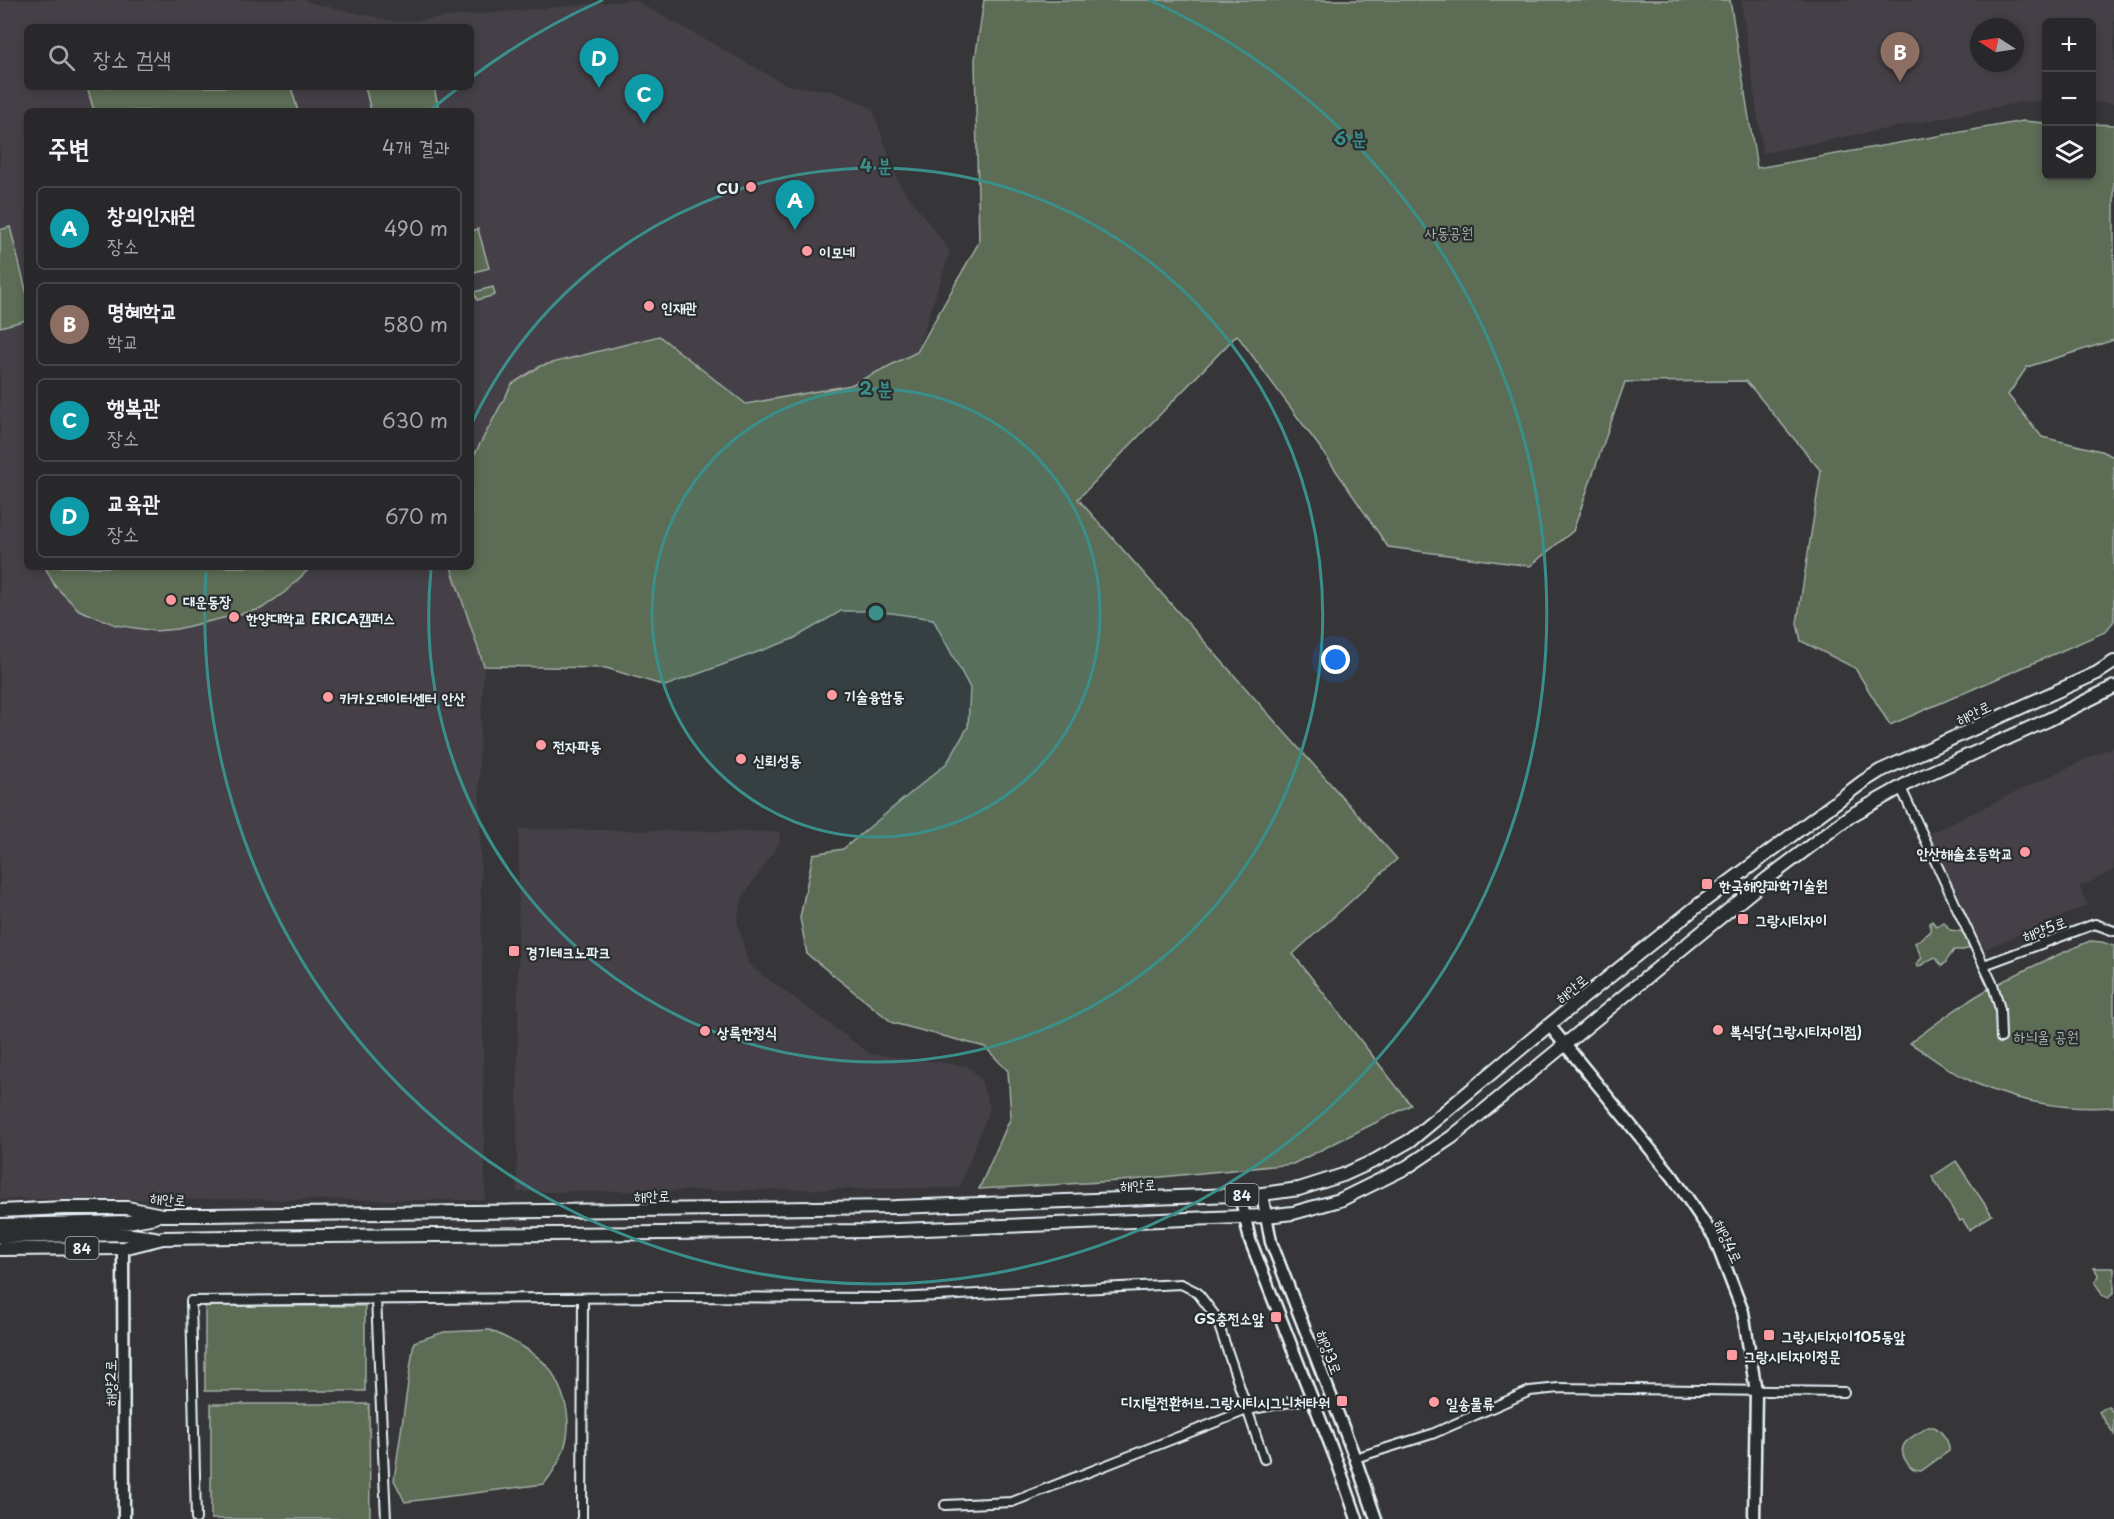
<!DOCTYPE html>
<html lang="ko">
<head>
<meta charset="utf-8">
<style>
  :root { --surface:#28282b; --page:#303033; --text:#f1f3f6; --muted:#a5a6a9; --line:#444447; --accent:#d6ab8b }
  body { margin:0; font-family:"Playpen Sans","Poor Story",sans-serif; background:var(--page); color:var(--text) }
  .controls { position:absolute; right:18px; top:18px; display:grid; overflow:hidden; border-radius:9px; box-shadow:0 3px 9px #0003 }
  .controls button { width:54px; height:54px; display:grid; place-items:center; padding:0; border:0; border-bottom:2px solid var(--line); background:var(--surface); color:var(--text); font:30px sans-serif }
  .compass { position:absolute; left:1970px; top:18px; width:54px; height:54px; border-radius:50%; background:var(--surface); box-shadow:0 3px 9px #0003; rotate:282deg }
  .you { position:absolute; left:1336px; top:660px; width:21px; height:21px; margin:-15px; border:4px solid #fff; border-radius:50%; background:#1a73e8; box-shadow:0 0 0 9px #1a73e833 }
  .badge { display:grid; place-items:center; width:39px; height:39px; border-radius:50%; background:var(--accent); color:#fff; font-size:20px; font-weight:700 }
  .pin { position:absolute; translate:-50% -50px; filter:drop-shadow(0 2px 3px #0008) }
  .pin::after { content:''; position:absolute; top:32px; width:21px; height:18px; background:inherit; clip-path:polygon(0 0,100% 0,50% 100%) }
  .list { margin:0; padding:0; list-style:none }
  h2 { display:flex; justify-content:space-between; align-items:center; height:78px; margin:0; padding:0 24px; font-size:26px }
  h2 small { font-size:20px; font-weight:400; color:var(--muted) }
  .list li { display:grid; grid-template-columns:39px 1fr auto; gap:18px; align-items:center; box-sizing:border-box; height:84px; margin:0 12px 12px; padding:0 12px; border:2px solid var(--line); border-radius:9px }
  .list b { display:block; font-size:22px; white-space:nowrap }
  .list p { margin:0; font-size:20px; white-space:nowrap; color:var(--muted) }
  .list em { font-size:20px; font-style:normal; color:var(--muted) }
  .icon { flex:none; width:33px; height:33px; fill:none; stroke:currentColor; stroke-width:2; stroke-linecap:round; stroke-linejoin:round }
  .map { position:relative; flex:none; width:2114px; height:1519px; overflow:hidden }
  .search { position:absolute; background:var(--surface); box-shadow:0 3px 9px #0003; left:24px; top:24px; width:450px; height:66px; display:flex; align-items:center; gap:15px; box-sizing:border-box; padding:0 21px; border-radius:9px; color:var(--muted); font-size:22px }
  .panel { position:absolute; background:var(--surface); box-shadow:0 3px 9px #0003; left:24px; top:108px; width:450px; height:462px; border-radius:9px }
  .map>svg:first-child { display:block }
  .built { fill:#454147; fill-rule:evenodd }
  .green { fill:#5c6c54; stroke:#a2aea6; stroke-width:1.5 }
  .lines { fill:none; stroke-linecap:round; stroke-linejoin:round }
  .street-casing { stroke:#e8f1f8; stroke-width:12 }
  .secondary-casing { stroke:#e8f1f8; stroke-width:15 }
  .primary-casing { stroke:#e8f1f8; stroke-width:16 }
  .street { stroke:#2a2d2e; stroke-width:8 }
  .secondary { stroke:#2a2d2e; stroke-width:10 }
  .primary { stroke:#2a2d2e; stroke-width:12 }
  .ring { fill:none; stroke:#3a8f8a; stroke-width:3 }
  .poi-dot { fill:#ff9aa2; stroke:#2a2d2e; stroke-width:2 }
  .labels { text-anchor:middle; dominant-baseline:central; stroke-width:4.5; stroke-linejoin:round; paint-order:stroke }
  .shield { fill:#2a2d2e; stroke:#afb6bb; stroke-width:1.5 }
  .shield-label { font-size:14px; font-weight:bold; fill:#e8f1f8 }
  .poi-label { font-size:15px; font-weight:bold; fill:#e8f1f8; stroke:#2a2d2e; text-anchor:start }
  .park-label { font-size:15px; fill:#a9b5ae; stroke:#2a2d2e }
  .street-label { font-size:15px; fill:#e8f1f8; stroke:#2a2d2e }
  .centre { fill:#3a8f8a; stroke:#2a2d2e; stroke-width:3 }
  .ring-label { font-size:18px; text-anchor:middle; font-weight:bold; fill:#3a8f8a; stroke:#2a2d2e; stroke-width:4.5; stroke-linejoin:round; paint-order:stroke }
</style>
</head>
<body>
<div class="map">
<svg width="2114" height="1519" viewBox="0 0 2114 1519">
  <rect width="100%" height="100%" fill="#363639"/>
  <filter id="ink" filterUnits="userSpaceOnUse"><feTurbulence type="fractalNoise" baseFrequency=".0167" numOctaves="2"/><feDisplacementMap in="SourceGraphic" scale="12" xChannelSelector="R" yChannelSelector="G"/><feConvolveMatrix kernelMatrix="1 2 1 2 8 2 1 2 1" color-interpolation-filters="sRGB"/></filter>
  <g filter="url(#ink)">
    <path class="built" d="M0,0H306L307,2L397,22L634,0L786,85L832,91L872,108L899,184L950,251L917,352L851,385L746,404L659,336L540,366L512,383L471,461V111H27V567H451L484,666L479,753L485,1200L0,1199ZM27,27H471V87H27Z
      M1741,0H2114V103L2092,102V22H2046V101H2027L1763,153ZM1979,27H2015V63H1979Z
      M2114,746V870L2080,887L2088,905L1978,952L1928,834Z
      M519,829L779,832L780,842L743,896L737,920L748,964L870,1054L967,1066L980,1078L990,1108L959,1188L517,1192Z"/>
    <path class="green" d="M984,0H1730L1757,168L2023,121L2046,123V176H2092V124L2114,125V340L2027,367L2008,395L2042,437L2101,451L2114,457V621L2105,632L1890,725L1855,668L1801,641L1797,623L1821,471L1746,381L1625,382L1573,531L1530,566L1388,547L1324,453L1237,335L1078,499L1397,859L1293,954L1411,1105L1293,1164L1120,1181L979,1189L1011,1117L1008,1071L985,1047L893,1023L807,954L800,918L813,854L843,849L947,763L968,727L970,688L933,619L877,611H841L793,639L665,686L606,668L484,666L451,567H471V461L512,384L540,366L659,336L746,404L851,385L917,352L979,242L975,60Z
      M87,87H291L298,111H94Z
      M365,87H434L439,111H371Z
      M10,227L27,294V320L0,327V230Z
      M478,229L489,268L471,273V231Z
      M493,287L495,295L477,300L474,292Z
      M45,567H311L285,592L261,609L177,629L155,631L116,625L79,610L55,586Z
      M1932,921L1936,926L1944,922L1950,930L1964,932L1969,948L1964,950H1954L1946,961V962L1942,966L1935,957L1918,967L1916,964L1922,958L1915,943L1930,932V923Z
      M2090,941L2102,942L2114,946V1107C2061,1111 2004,1100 1957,1074C1941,1065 1926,1053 1910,1043C1937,1023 1964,1002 1994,986C2025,969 2057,955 2090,941Z
      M1956,1161L1992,1215L1969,1230L1963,1220L1960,1221L1932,1177Z
      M2094,1268H2114V1293L2108,1298L2101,1295V1292L2095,1283L2099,1276Z
      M205,1306H365V1391H205Z
      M490,1330C511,1340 533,1350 549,1368C553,1372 555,1379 558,1384C576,1421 569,1453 544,1484L405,1502L394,1480L414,1342L444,1332Z
      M211,1404H369L370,1519H211Z
      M2108,1406L2114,1414V1434L2099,1412Z
      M1928,1427H1934C1942,1431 1950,1442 1949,1451L1921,1471C1912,1471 1910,1468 1906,1461C1894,1442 1914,1437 1928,1427Z"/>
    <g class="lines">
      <g class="street-casing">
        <path id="street" d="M1901,788L1993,985L2000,1009L2001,1038
          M1984,965L2095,924L2114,931
          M376,1299L386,1519
          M1355,1458L1432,1434L1530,1391L1559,1388L1844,1392
          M945,1505L1012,1502L1247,1410L1312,1398
          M196,1519L191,1301L668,1297L895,1298L1181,1284L1197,1292L1216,1317L1264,1459
          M582,1519L583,1298"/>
      </g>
      <g class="secondary-casing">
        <path id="secondary" d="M1549,1025L1673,1177L1714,1237L1743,1312L1756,1391L1754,1519
          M1262,1194L1271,1242L1355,1458L1376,1519
          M1240,1195L1250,1240L1339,1467L1357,1519
          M123,1248L124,1519"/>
      </g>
      <g class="primary-casing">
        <path id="primary" d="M0,1211L64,1208H127L162,1215H208L895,1207L1262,1194L1299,1189L1343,1175L1376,1160L1411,1140L1549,1025L1700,904L1864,781L1880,771L2097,673L2114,662
          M0,1225L128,1222L155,1217
          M0,1237L124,1234L155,1238
          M0,1249L123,1248L163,1238L233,1237L871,1231L1266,1216L1293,1213L1340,1200L1407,1167L1452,1137L1768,878L1850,816L1914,780L2048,720L2114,687"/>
      </g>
      <use href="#street" class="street"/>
      <use href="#secondary" class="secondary"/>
      <use href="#primary" class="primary"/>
    </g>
  </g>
  <circle cx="876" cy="613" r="224" fill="#3a8f8a" fill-opacity=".12"/>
  <g class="ring">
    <circle cx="876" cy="613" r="224"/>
    <path d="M473 421A447 447 0 1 1 431 570"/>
    <path d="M431 110A671 671 0 0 1 458 88M472 77A671 671 0 0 1 603 0M1149 0A671 671 0 1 1 206 572"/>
  </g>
  <g class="poi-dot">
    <circle cx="751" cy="187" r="6"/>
    <circle cx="807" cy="251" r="6"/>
    <circle cx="649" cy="306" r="6"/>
    <circle cx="171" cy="600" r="6"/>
    <circle cx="234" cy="617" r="6"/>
    <circle cx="832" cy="695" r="6"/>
    <circle cx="328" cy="697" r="6"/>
    <circle cx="541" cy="745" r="6"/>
    <circle cx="741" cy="759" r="6"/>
    <circle cx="2025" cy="852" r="6"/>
    <rect x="1701" y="878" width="12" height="12" rx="3"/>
    <rect x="1737" y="913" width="12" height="12" rx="3"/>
    <rect x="508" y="945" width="12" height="12" rx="3"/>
    <circle cx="1718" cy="1030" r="6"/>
    <circle cx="705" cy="1031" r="6"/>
    <rect x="1270" y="1311" width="12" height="12" rx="3"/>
    <rect x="1763" y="1329" width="12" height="12" rx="3"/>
    <rect x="1726" y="1349" width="12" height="12" rx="3"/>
    <rect x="1336" y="1395" width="12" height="12" rx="3"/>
    <circle cx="1434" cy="1402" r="6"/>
  </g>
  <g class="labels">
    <g class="shield">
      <rect x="1225.5" y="1184" width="33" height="22" rx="4.5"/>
      <rect x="65.5" y="1237" width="33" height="22" rx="4.5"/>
    </g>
    <g class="shield-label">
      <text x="1242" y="1195">84</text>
      <text x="82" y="1248">84</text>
    </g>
    <g class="poi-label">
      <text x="739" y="187" text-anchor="end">CU</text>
      <text x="819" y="251">이모네</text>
      <text x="661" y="306">인재관</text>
      <text x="183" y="600">대운동장</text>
      <text x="246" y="617">한양대학교 ERICA캠퍼스</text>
      <text x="844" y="695">기술융합동</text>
      <text x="340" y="697">카카오데이터센터 안산</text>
      <text x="553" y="745">전자파동</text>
      <text x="753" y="759">신뢰성동</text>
      <text x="2013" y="852" text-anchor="end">안산해솔초등학교</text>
      <text x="1719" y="884">한국해양과학기술원</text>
      <text x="1755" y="919">그랑시티자이</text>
      <text x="526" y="951">경기테크노파크</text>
      <text x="1730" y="1030">뽁식당(그랑시티자이점)</text>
      <text x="717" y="1031">상록한정식</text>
      <text x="1264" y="1317" text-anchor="end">GS충전소앞</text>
      <text x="1781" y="1335">그랑시티자이105동앞</text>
      <text x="1744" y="1355">그랑시티자이정문</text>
      <text x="1330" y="1401" text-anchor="end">디지털전환허브.그랑시티시그니처타워</text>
      <text x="1446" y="1402">일송물류</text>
    </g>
    <g class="park-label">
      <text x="1449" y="231">사동공원</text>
      <text x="2046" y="1035">하늬울 공원</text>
    </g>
    <g class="street-label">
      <text transform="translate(1973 712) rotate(-25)">해안로</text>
      <text transform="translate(2044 928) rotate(-20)">해양5로</text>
      <text transform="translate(1571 988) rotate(-39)">해안로</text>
      <text transform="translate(1138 1184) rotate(-2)">해안로</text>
      <text transform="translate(652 1195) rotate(-1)">해안로</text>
      <text transform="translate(168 1198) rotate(5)">해안로</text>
      <text transform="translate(1729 1241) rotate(65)">해양4로</text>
      <text transform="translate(1330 1352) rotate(69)">해양3로</text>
      <text transform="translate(109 1383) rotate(-90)">해양2로</text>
    </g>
  </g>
  <circle cx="876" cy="613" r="9" class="centre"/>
  <g class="ring-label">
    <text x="1350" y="145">6 분</text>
    <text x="876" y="172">4 분</text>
    <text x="876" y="395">2 분</text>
  </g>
</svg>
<div class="controls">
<button>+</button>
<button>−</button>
<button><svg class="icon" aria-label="layers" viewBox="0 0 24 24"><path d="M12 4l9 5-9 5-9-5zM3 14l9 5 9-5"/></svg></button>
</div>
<svg class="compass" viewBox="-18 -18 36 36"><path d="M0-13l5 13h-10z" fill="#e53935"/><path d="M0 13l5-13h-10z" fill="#a5a6a9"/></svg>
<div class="you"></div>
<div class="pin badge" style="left:795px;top:230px;background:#0f9aa8">A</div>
<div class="pin badge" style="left:1900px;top:82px;background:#8d6e63">B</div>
<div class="pin badge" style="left:644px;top:124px;background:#0f9aa8">C</div>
<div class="pin badge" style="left:599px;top:88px;background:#0f9aa8">D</div>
<div class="search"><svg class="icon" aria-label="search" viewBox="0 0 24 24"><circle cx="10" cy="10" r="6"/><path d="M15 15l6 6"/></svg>장소 검색</div>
<section class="panel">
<h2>주변<small>4개 결과</small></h2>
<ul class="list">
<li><span class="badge" style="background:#0f9aa8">A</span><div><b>창의인재원</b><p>장소</p></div><em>490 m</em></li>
<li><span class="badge" style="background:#8d6e63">B</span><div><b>명혜학교</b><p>학교</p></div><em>580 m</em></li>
<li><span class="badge" style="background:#0f9aa8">C</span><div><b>행복관</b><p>장소</p></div><em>630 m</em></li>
<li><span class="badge" style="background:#0f9aa8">D</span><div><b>교육관</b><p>장소</p></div><em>670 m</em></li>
</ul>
</section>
</div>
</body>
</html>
